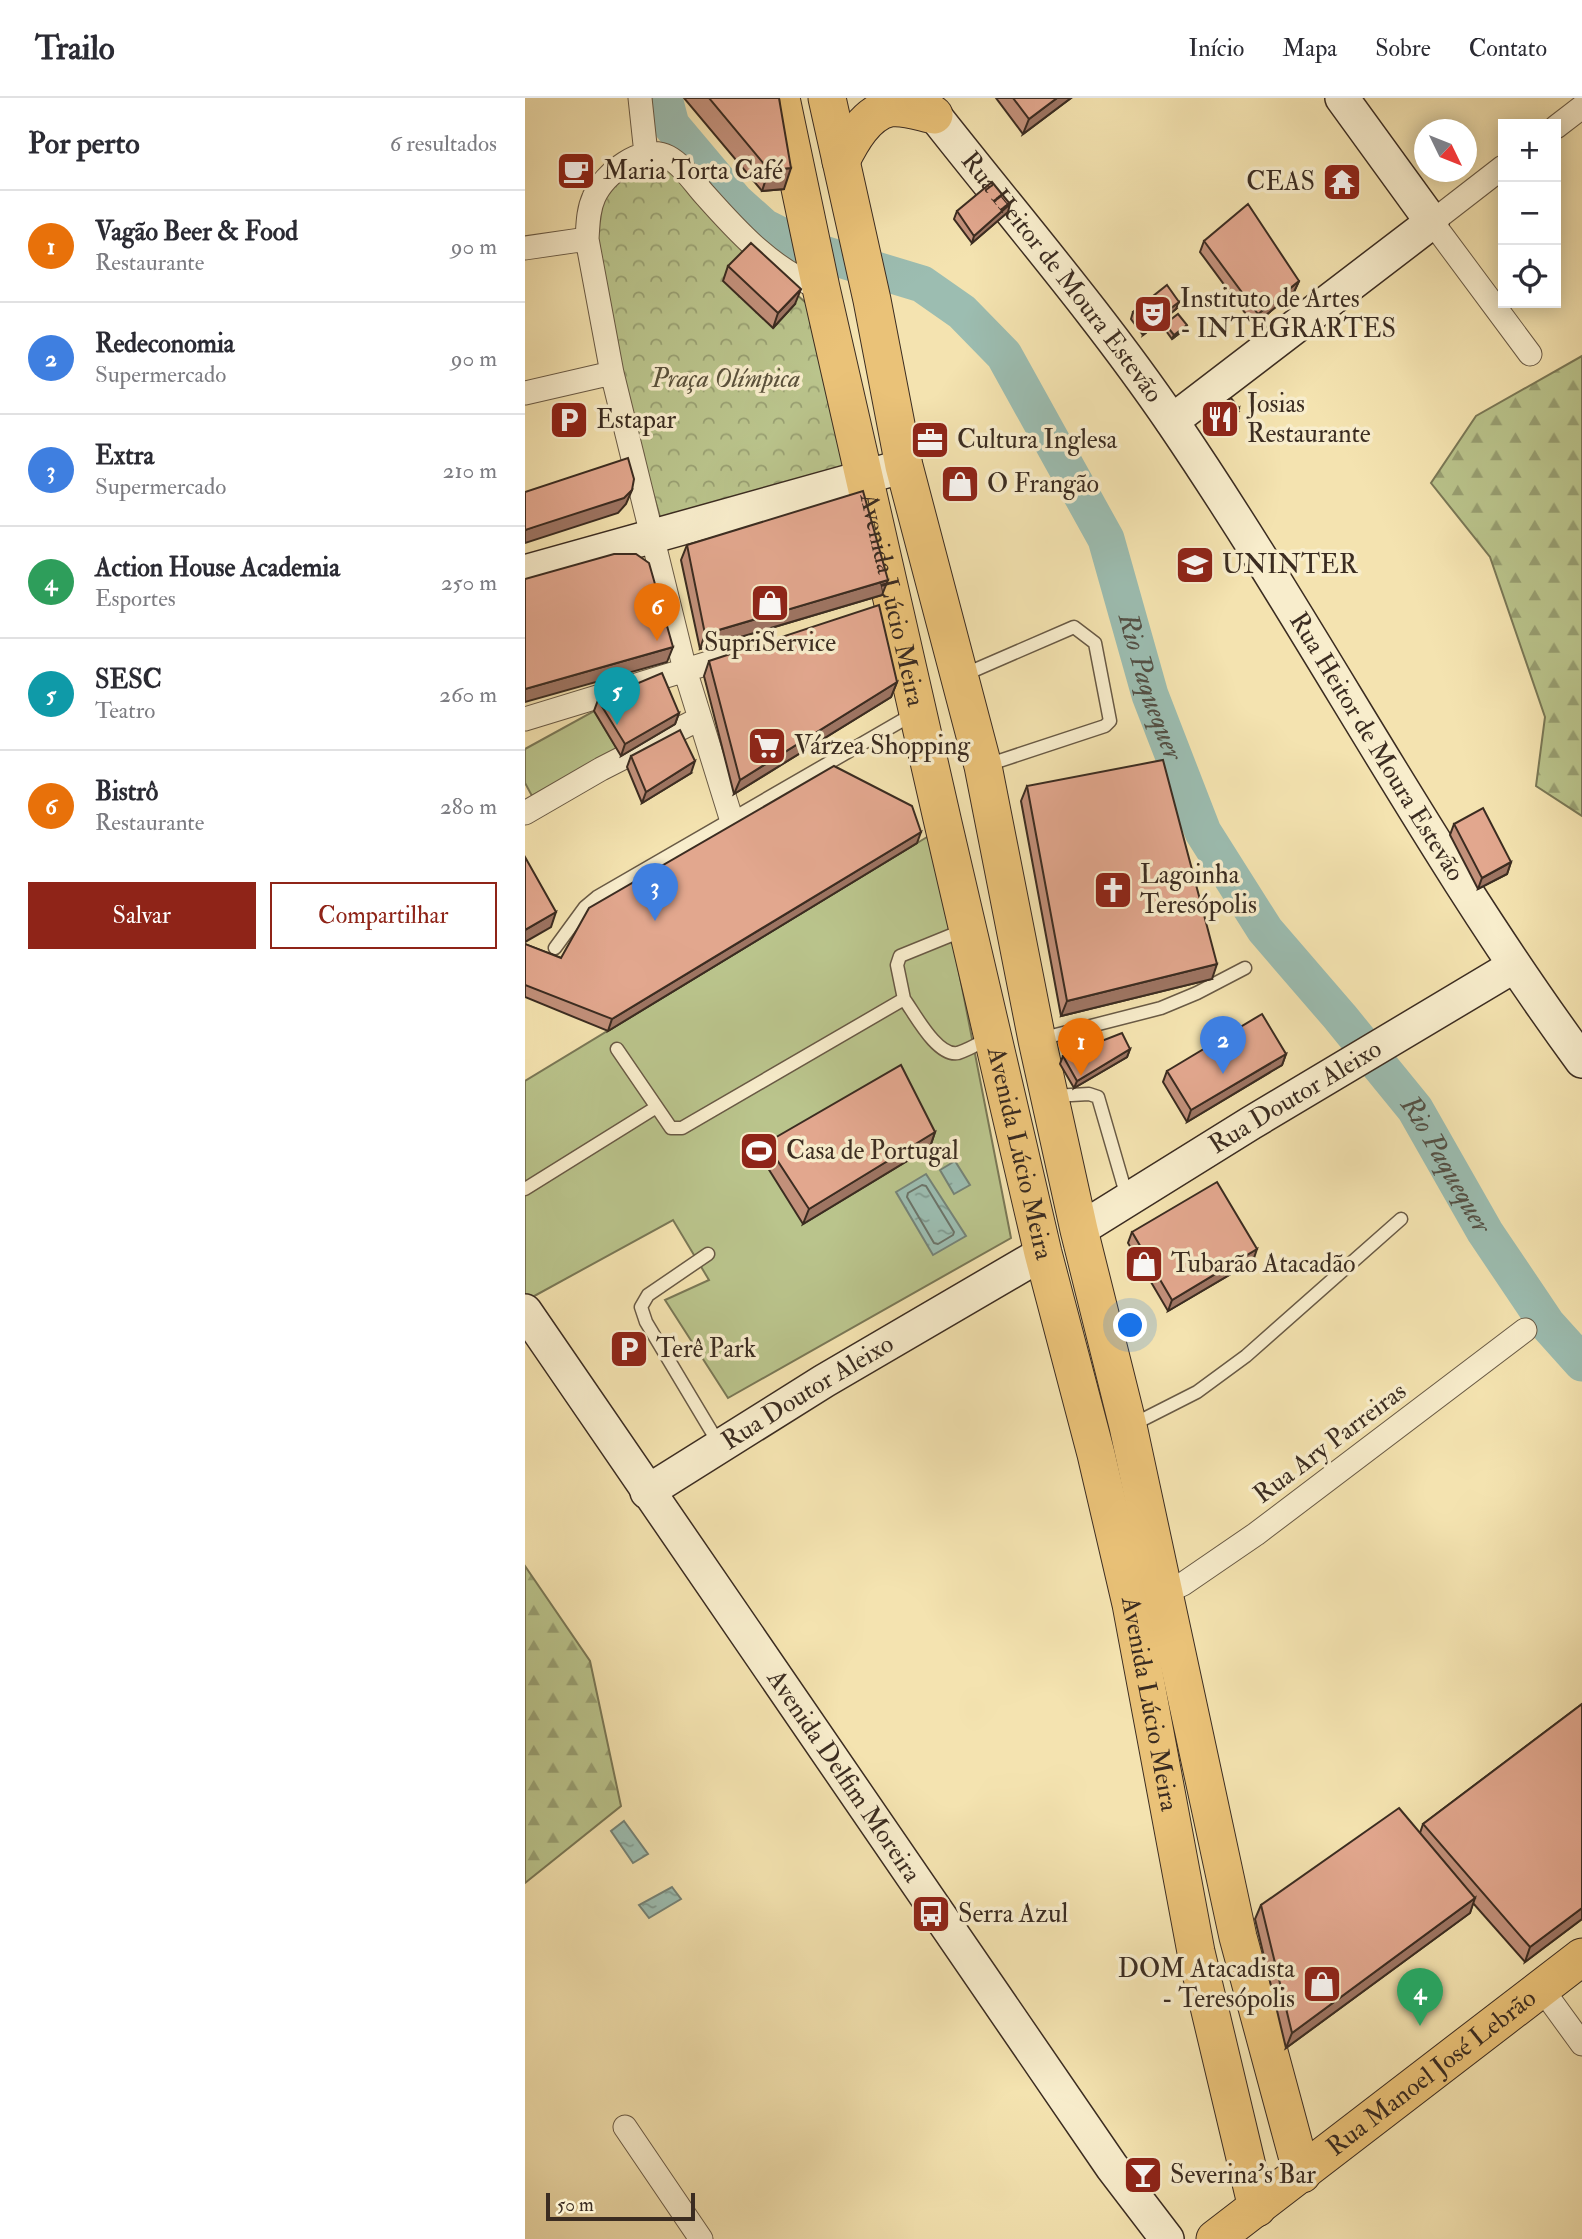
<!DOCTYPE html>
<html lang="pt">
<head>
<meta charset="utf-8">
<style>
  :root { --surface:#fff; --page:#f7f7f7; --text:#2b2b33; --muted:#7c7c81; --line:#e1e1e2; --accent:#8f2418 }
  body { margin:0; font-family:"IM FELL Double Pica",serif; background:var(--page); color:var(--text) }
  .controls { position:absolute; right:21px; top:21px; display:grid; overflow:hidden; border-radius:0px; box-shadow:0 4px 18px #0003 }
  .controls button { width:63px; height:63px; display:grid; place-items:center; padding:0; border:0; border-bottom:2px solid var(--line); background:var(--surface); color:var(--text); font:35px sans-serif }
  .compass { position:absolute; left:889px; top:21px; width:63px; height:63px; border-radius:50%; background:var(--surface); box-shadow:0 4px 18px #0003; rotate:133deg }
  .scale { position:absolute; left:21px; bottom:18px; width:149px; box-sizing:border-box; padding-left:7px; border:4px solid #3b2c21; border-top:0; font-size:19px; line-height:24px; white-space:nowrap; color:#3b2c21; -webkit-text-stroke:5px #f8edcc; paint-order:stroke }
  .you { position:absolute; left:606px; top:1228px; width:24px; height:24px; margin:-18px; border:5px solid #fff; border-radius:50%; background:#1a73e8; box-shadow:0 0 0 10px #1a73e833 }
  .badge { display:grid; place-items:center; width:46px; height:46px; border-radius:50%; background:var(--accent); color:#fff; font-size:23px; font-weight:700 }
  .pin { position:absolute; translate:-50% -58px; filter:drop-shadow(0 2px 4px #0008) }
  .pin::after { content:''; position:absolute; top:37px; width:24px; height:21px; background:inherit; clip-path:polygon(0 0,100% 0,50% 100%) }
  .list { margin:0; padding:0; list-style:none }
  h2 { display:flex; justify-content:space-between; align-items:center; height:91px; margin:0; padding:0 28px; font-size:30px }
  h2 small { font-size:23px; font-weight:400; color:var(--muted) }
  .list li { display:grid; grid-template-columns:46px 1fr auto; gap:21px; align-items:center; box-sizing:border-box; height:112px; padding:0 28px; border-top:2px solid var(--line) }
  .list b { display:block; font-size:26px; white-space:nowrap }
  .list p { margin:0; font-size:23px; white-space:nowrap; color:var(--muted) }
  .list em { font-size:23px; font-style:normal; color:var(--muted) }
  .actions { display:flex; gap:14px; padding:21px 28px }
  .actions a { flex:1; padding:16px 0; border:2px solid var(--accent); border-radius:0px; text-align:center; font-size:24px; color:var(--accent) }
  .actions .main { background:var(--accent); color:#fff }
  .icon { flex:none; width:38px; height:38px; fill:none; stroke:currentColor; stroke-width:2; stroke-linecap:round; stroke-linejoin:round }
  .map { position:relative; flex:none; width:1057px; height:2141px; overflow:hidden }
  header { display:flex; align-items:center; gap:42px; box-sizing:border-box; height:98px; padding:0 35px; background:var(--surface); border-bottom:2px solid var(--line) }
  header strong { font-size:33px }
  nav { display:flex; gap:38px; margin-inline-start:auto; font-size:24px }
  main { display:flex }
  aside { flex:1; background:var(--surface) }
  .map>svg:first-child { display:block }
  .grass { fill:#bac48c; stroke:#7a7856; stroke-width:2 }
  .forest { fill:url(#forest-firs); stroke:#7a7856; stroke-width:2 }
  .park { fill:url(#park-crowns); stroke:#7a7856; stroke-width:2 }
  .water { fill:url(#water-ripples); stroke:#758377; stroke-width:2 }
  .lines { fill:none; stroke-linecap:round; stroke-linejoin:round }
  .shore { stroke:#6c7469; stroke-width:2 }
  .river { stroke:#9cbdb1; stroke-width:37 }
  .lane-casing { stroke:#695a45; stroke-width:15 }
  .street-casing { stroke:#695a45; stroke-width:25 }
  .secondary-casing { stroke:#3b2c21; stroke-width:36 }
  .primary-casing { stroke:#3b2c21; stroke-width:39 }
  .lane { stroke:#f8edcc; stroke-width:12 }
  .street { stroke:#f8edcc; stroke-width:23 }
  .secondary { stroke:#f8edcc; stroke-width:33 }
  .primary { stroke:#eac278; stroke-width:37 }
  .wall { fill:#c2907a; stroke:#3b2c21; stroke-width:2 }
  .shaded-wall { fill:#9e7563; stroke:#3b2c21; stroke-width:2 }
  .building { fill:#e2a78e; stroke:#3b2c21; stroke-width:2 }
  .labels { text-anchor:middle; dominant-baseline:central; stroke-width:7; stroke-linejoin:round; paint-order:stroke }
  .poi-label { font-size:26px; fill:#3b2c21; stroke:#f8edcc; text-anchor:start }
  .street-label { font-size:26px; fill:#3b2c21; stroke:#f8edcc }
  .park-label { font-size:26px; font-style:italic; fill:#5b523c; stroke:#f8edcc }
  .water-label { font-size:28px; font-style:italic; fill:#535045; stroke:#f8edcc }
</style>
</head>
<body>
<header>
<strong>Trailo</strong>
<nav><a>Início</a><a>Mapa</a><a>Sobre</a><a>Contato</a></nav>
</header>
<main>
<aside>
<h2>Por perto<small>6 resultados</small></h2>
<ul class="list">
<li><span class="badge" style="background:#e8710a">1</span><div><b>Vagão Beer &amp; Food</b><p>Restaurante</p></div><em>90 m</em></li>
<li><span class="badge" style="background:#3f7fe0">2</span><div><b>Redeconomia</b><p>Supermercado</p></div><em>90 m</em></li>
<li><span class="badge" style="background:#3f7fe0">3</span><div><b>Extra</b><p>Supermercado</p></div><em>210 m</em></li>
<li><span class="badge" style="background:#2e9e5b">4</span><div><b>Action House Academia</b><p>Esportes</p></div><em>250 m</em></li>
<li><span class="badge" style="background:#0f9aa8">5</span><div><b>SESC</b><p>Teatro</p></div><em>260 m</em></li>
<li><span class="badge" style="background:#e8710a">6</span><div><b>Bistrô</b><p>Restaurante</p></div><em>280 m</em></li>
</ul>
<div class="actions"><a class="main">Salvar</a><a>Compartilhar</a></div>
</aside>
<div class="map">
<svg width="1057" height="2141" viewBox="0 0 1057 2141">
  <defs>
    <pattern id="forest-firs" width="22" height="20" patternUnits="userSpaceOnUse" patternTransform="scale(1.75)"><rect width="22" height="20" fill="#bac48c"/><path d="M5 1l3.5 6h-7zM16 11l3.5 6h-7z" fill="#989f72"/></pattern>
    <pattern id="park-crowns" width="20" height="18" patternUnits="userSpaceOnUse" patternTransform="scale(1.75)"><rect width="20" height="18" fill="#bac48c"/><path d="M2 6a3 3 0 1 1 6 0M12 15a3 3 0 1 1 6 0" fill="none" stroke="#989f72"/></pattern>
    <pattern id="water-ripples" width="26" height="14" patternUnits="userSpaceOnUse" patternTransform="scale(1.75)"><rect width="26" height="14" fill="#9cbdb1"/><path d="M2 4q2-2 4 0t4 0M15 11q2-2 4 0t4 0" fill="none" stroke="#809a90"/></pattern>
  </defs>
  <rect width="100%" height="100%" fill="#f4e3b0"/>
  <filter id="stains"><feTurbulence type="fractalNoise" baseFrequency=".00286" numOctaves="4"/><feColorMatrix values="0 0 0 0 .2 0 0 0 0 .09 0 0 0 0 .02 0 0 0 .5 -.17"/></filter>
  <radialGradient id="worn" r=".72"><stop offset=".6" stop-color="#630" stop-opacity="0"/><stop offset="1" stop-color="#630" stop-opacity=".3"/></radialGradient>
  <path class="grass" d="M69,613L92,651L7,698L0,685V651Z
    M407,736L486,1140L203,1300L140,1202L184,1182L148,1122L2,1202L0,1198V983Z"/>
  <path class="forest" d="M1057,258V718L1011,688L1020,619L965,459L906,385L951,318Z
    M0,1468L65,1563L96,1708L0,1785Z"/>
  <path class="park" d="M124,61L149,66L236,165L288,211L330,374L137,426L94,277L67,116L80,89Z"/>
  <path class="water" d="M430,1063L445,1087L429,1096L415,1072Z
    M401,1076L441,1138L408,1157L371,1094Z
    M99,1723L123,1756L108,1765L86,1733Z
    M147,1789L156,1801L124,1820L114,1807Z"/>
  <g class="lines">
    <path class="shore" d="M397,1087L401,1088L429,1134L428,1137L413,1146L409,1145L382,1099L383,1095Z"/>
    <path class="river" id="s1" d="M139,0L146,27L210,103L239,129L285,152L397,186L437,214L479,257L581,441L625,597L678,734L740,832L815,919L890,1011L960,1134L1022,1226L1057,1265"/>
    <g class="lane-casing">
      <path id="lane" d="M436,578L549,529L570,545L585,623L580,628L462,667
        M30,850L60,809L72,799L390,615
        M379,901L372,867L375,858L439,832
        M515,941L636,910L672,895L720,870
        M92,951L146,1030H157L379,901C390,916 412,959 433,955C443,952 455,945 464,940
        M528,998L564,996L573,999L602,1099
        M0,1091L130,1010
        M183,1156L123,1197L116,1209L121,1224L194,1346
        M607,1327L672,1294L721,1258L876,1121"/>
    </g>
    <g class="street-casing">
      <path id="street" d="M115,0L121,56
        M1031,29L1057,9
        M978,69L907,124L1005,256
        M62,141L87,275L160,572L206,720
        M0,150L62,141C63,126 63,112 69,99C79,76 117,45 143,59C158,67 169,85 180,97C212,133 249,174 296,190
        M0,295L87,275
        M0,621L213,556
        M0,715L76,671L174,621
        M628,1500L658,1486L731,1436L1000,1232
        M1017,1891L1057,1946
        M100,2029L176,2141"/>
    </g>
    <g class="secondary-casing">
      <g id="secondary">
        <path id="s2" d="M396,0C480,108 571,212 648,325C790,534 907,759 1057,963"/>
        <path d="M647,323L907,124L817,0"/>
        <path d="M0,474L379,368"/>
        <path id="s3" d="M554,1132L726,1025L989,868"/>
        <path id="s4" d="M0,1213L587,2069L642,2141"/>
        <path id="s5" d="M122,1394L299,1283L518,1155"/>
      </g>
    </g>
    <g class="primary-casing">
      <g id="primary">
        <path id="s6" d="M256,0L296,190L418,725L518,1155L571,1356L606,1506L671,1854L732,2110"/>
        <path d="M302,0L347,202L379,368L458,668L512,942L554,1132L603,1328L713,1839L777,2076"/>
        <path d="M316,63C326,43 341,15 365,10C379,8 395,14 409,17"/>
        <path id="s7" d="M690,2141L1057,1859"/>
      </g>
    </g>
    <use href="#lane" class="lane"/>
    <use href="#street" class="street"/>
    <use href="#secondary" class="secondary"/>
    <use href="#primary" class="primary"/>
  </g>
  <path class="wall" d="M159,0H254L259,91L237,93Z
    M471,0H546L498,36Z
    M432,113L483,114L447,145L429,121Z
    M679,143L774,183L769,194L729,227L675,154Z
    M203,168L270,206L248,230L198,183Z
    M651,211L618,237L606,221L608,214Z
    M640,226L660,231L647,241L639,230Z
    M690,311L713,314L687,335L683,328Z
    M162,447L357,497L175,551L156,462Z
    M184,563L372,584L366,599L209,696L179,578Z
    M73,602L154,615L150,626L96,658L69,613Z
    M106,658L166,675L117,705L102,669Z
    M502,688L687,881L536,918L496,703Z
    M929,726L986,764L982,776L953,791L925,737Z
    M392,745L83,933L0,899V846L36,860Z
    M605,951L602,959L549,990L535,966L538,958Z
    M761,956L757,967L662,1024L638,984L642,973Z
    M410,1034L405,1049L278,1126L236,1059L241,1045Z
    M607,1134L728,1163L643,1213L603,1145Z
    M1057,1606V1821L1000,1864L948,1805L945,1815L761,1950L730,1821L736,1807L895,1735L898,1726Z"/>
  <path class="shaded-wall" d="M532,0H546L498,36L504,21Z
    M266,70L259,91L237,93L244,72Z
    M485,106L483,114L447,145L449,138Z
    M774,183L769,194L729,227L733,216Z
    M276,191L270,206L248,230L253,215Z
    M654,204L651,211L618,237L621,229Z
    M662,227L660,231L647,241L649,237Z
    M714,310L713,314L687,335L689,331Z
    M107,392L101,406L93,415L0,445V432Z
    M363,482L357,497L175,551L180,536Z
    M148,549L142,564L0,604V591Z
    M372,584L366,599L209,696L215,682Z
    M154,615L150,626L96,658L100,646Z
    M170,663L166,675L117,705L121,694Z
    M396,734L392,745L83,933L87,921Z
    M986,764L982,776L953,791L957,780Z
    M31,814L26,829L0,844V832Z
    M692,866L687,881L536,918L542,903Z
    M605,951L602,959L549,990L552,983Z
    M761,956L757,967L662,1024L666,1012Z
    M410,1034L405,1049L278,1126L284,1111Z
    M732,1151L728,1163L643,1213L647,1202Z
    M950,1800L945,1815L761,1950L767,1935Z
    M1057,1810V1821L1000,1864L1005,1849Z"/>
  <path class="building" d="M184,0H254L266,70L244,72Z
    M488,0H532L504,21Z
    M467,84L485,106L449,138L432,113Z
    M723,106L774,183L733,216L679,143Z
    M226,145L276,191L253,215L203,168Z
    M642,187L654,204L621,229L608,214Z
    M653,216L662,227L649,237L640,226Z
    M706,300L714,310L689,331L684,324L690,311Z
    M103,360L109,381L107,392L99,400L0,432V394Z
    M338,393L363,482L180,536L162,447Z
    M89,456H111L124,465L148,549L0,591V481Z
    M354,507L372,584L215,682L184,563Z
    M137,575L154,615L100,646L73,602Z
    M155,632L170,663L121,694L106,658Z
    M638,662L692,866L542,903L502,688Z
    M309,668L387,708L396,734L87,921L0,887V846L36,860L64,810Z
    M958,710L986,764L957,780L929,726Z
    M0,759L31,814L0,832Z
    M737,916L761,956L666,1012L642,973Z
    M597,935L605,951L552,983L538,958Z
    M376,967L410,1034L284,1111L241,1045Z
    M692,1084L732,1151L647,1202L607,1134Z
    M1057,1606V1810L1005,1849L898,1726Z
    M874,1710L950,1800L767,1935L736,1807Z"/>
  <defs>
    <g id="cafe-square" transform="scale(2.0125)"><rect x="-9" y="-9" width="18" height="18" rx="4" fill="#8f2418" stroke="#f8edcc"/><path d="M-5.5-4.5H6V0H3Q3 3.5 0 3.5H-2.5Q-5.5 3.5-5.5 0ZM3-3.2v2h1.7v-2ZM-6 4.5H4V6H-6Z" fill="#fff"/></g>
    <g id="temple-square" transform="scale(2.0125)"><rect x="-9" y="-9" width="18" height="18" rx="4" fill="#8f2418" stroke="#f8edcc"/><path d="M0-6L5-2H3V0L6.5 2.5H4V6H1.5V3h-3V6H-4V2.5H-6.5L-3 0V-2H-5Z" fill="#fff"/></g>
    <g id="theatre-square" transform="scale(2.0125)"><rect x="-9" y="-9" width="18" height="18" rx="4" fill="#8f2418" stroke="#f8edcc"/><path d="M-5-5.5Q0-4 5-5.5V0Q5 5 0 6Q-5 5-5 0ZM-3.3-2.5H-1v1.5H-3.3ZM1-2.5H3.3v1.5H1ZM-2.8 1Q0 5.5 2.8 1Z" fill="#fff"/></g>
    <g id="restaurant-square" transform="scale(2.0125)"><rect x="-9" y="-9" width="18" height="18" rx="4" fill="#8f2418" stroke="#f8edcc"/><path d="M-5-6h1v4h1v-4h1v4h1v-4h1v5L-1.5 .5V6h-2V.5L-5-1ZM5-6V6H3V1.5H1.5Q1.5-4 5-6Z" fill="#fff"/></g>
    <g id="parking-square" transform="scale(2.0125)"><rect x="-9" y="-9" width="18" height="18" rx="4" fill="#8f2418" stroke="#f8edcc"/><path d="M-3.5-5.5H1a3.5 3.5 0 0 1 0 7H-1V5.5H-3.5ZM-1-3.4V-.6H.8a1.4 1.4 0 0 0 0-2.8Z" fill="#fff"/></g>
    <g id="office-square" transform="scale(2.0125)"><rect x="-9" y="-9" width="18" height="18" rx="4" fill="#8f2418" stroke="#f8edcc"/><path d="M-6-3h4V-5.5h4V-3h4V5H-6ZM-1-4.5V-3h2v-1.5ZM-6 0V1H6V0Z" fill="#fff"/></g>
    <g id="shop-square" transform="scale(2.0125)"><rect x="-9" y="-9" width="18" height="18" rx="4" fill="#8f2418" stroke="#f8edcc"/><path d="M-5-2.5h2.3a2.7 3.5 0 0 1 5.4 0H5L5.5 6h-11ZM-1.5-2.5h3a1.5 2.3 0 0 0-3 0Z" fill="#fff"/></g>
    <g id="university-square" transform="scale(2.0125)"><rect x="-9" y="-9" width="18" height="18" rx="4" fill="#8f2418" stroke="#f8edcc"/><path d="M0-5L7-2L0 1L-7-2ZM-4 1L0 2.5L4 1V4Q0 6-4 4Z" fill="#fff"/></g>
    <g id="supermarket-square" transform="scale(2.0125)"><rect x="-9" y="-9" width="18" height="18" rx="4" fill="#8f2418" stroke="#f8edcc"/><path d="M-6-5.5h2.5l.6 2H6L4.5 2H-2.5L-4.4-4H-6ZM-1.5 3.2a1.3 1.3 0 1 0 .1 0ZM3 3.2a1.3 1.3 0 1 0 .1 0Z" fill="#fff"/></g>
    <g id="church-square" transform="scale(2.0125)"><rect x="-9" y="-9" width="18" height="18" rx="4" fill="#8f2418" stroke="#f8edcc"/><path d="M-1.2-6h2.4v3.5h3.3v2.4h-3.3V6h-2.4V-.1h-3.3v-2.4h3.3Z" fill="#fff"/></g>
    <g id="stadium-square" transform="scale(2.0125)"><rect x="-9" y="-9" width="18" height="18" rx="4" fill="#8f2418" stroke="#f8edcc"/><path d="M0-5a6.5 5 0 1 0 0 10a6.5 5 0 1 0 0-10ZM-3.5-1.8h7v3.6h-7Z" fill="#fff"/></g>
    <g id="bus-square" transform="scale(2.0125)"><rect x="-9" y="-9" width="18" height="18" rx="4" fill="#8f2418" stroke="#f8edcc"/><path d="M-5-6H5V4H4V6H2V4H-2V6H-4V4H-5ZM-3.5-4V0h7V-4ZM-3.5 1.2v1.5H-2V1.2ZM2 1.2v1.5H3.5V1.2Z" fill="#fff"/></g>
    <g id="bar-square" transform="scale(2.0125)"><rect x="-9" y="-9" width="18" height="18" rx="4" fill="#8f2418" stroke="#f8edcc"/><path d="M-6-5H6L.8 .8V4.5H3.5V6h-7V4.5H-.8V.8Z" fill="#fff"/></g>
  </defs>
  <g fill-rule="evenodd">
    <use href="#cafe-square" x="51" y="73"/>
    <use href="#temple-square" x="817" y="84"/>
    <use href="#theatre-square" x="628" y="216"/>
    <use href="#restaurant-square" x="695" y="321"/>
    <use href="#parking-square" x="44" y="322"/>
    <use href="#office-square" x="405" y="342"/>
    <use href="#shop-square" x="435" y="386"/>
    <use href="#university-square" x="670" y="467"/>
    <use href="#shop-square" x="245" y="505"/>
    <use href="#supermarket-square" x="242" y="648"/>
    <use href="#church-square" x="588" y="792"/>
    <use href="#stadium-square" x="234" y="1053"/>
    <use href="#shop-square" x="619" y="1166"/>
    <use href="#parking-square" x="104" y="1251"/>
    <use href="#bus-square" x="406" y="1816"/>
    <use href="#shop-square" x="797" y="1886"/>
    <use href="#bar-square" x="618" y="2077"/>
  </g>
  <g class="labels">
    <g class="poi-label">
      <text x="78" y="73">Maria Torta Café</text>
      <text x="790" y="84" text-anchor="end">CEAS</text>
      <text x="655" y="201">Instituto de Artes<tspan x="655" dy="30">- INTEGRARTES</tspan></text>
      <text x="722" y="306">Josias<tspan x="722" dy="30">Restaurante</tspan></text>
      <text x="71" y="322">Estapar</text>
      <text x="432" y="342">Cultura Inglesa</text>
      <text x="462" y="386">O Frangão</text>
      <text x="697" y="467">UNINTER</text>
      <text x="245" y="545" text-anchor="middle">SupriService</text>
      <text x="269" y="648">Várzea Shopping</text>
      <text x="615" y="777">Lagoinha<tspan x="615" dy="30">Teresópolis</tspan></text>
      <text x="261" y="1053">Casa de Portugal</text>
      <text x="646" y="1166">Tubarão Atacadão</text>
      <text x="131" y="1251">Terê Park</text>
      <text x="433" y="1816">Serra Azul</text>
      <text x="770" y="1871" text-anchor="end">DOM Atacadista<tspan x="770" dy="30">- Teresópolis</tspan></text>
      <text x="645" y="2077">Severina's Bar</text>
    </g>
    <g class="street-label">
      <text stroke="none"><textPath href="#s2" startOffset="228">Rua Heitor de Moura Estevão</textPath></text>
      <text stroke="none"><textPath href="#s6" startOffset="514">Avenida Lúcio Meira</textPath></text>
      <text stroke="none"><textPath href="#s2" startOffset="794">Rua Heitor de Moura Estevão</textPath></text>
      <text stroke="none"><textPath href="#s3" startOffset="254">Rua Doutor Aleixo</textPath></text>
      <text stroke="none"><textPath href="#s6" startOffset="1082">Avenida Lúcio Meira</textPath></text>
      <text stroke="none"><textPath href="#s5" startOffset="189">Rua Doutor Aleixo</textPath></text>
      <text transform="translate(805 1345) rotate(-37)">Rua Ary Parreiras</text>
      <text stroke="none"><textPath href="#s6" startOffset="1648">Avenida Lúcio Meira</textPath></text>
      <text stroke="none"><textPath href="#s4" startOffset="564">Avenida Delfim Moreira</textPath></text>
      <text stroke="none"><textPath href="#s7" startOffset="273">Rua Manoel José Lebrão</textPath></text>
    </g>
    <g class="park-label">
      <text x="201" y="281">Praça Olímpica</text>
    </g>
    <g class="water-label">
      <text stroke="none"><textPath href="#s1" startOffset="808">Rio Paquequer</textPath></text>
      <text stroke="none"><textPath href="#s1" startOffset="1376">Rio Paquequer</textPath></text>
    </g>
  </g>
  <rect width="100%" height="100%" filter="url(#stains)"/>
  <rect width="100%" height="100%" fill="url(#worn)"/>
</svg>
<div class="controls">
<button>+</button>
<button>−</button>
<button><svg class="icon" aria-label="locate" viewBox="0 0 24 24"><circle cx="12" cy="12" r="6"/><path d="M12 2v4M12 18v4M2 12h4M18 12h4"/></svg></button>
</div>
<svg class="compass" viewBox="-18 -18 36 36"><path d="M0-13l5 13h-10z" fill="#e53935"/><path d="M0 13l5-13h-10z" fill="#7c7c81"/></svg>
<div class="scale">50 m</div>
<div class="you"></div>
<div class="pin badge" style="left:556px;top:978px;background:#e8710a">1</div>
<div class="pin badge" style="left:698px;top:976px;background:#3f7fe0">2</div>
<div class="pin badge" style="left:130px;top:823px;background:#3f7fe0">3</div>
<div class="pin badge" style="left:895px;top:1928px;background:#2e9e5b">4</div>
<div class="pin badge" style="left:92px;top:627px;background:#0f9aa8">5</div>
<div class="pin badge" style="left:132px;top:543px;background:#e8710a">6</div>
</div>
</main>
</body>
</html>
